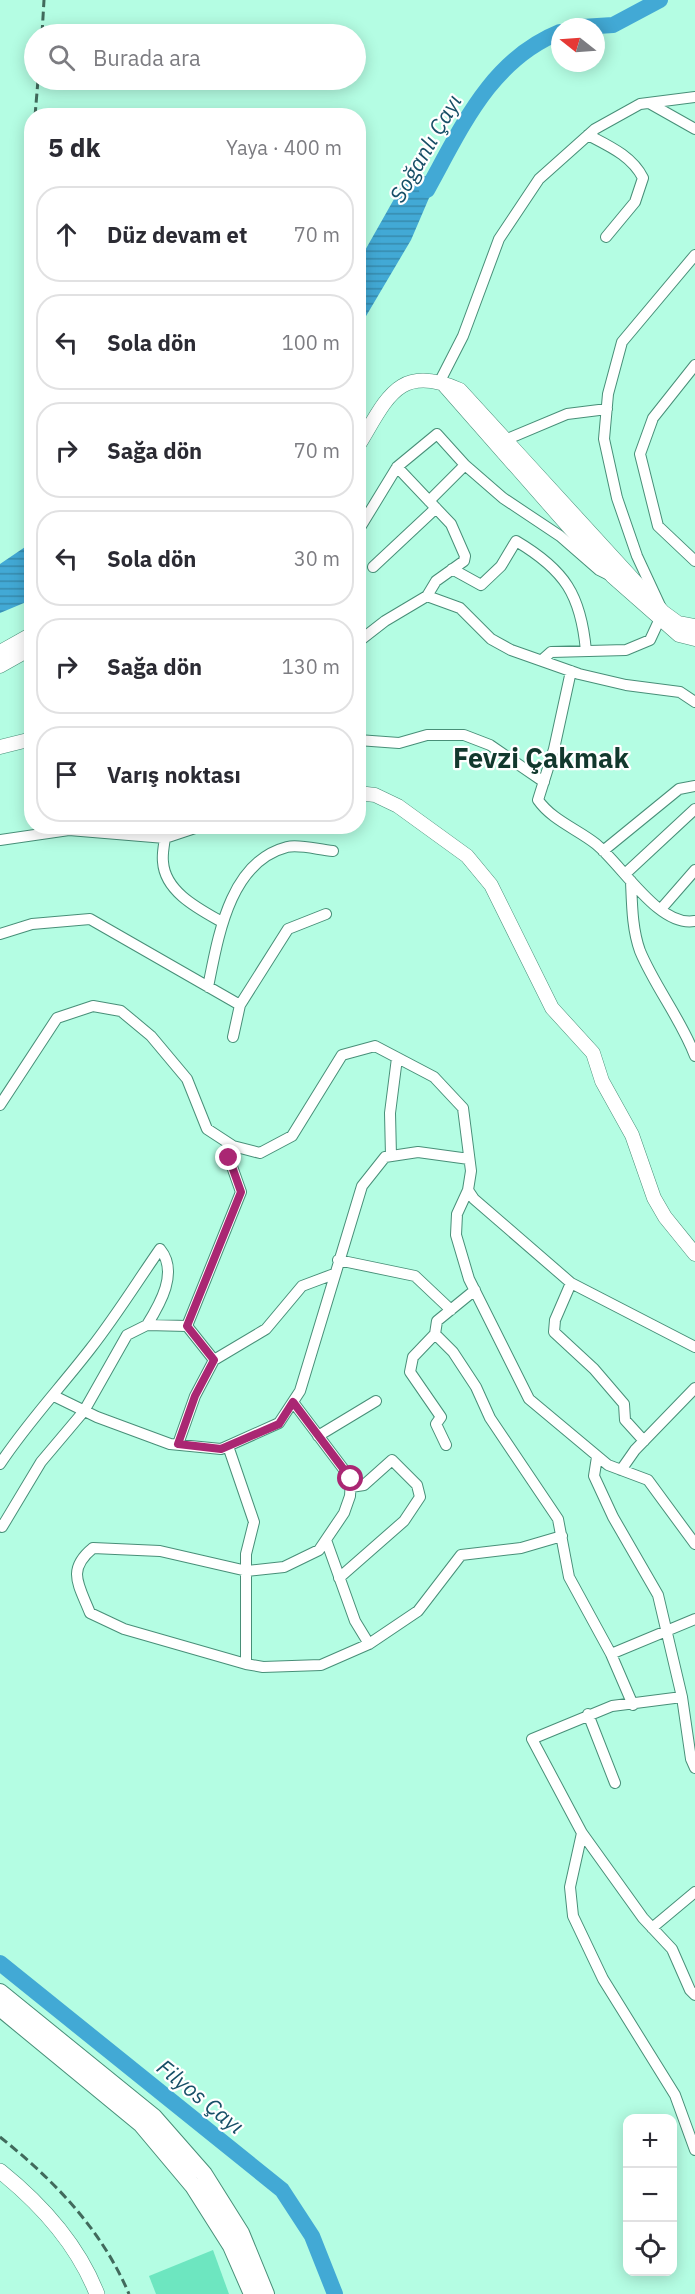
<!DOCTYPE html>
<html lang="tr">
<head>
<meta charset="utf-8">
<style>
  :root { --surface:#fff; --page:#f2f2f3; --text:#2b2b33; --muted:#7c7c81; --line:#e1e1e2 }
  body { margin:0; font-family:"IBM Plex Sans",sans-serif; background:var(--page); color:var(--text) }
  .controls { position:absolute; right:18px; bottom:18px; display:grid; overflow:hidden; border-radius:12px; box-shadow:0 3px 15px #0003 }
  .controls button { width:54px; height:54px; display:grid; place-items:center; padding:0; border:0; border-bottom:2px solid var(--line); background:var(--surface); color:var(--text); font:30px sans-serif }
  .compass { position:absolute; left:551px; top:18px; width:54px; height:54px; border-radius:50%; background:var(--surface); box-shadow:0 3px 15px #0003; rotate:287deg }
  .stop { position:absolute; width:18px; height:18px; margin:-14px; border:4px solid #aa2773; border-radius:50%; background:#fff }
  .stop.end { background:#aa2773; border-color:#fff; box-shadow:0 2px 6px #0008 }
  .list { margin:0; padding:0; list-style:none }
  h2 { display:flex; justify-content:space-between; align-items:center; height:78px; margin:0; padding:0 24px; font-size:26px }
  h2 small { font-size:20px; font-weight:400; color:var(--muted) }
  .list li { display:grid; grid-template-columns:39px 1fr auto; gap:18px; align-items:center; box-sizing:border-box; height:96px; margin:0 12px 12px; padding:0 12px; border:2px solid var(--line); border-radius:24px }
  .list b { display:block; font-size:22px; white-space:nowrap }
  .list em { font-size:20px; font-style:normal; color:var(--muted) }
  .icon { flex:none; width:33px; height:33px; fill:none; stroke:currentColor; stroke-width:2; stroke-linecap:round; stroke-linejoin:round }
  .map { position:relative; flex:none; width:695px; height:2294px; overflow:hidden }
  .search { position:absolute; background:var(--surface); box-shadow:0 3px 15px #0003; left:24px; top:24px; width:342px; height:66px; display:flex; align-items:center; gap:15px; box-sizing:border-box; padding:0 21px; border-radius:33px; color:var(--muted); font-size:22px }
  .panel { position:absolute; background:var(--surface); box-shadow:0 3px 15px #0003; left:24px; top:108px; width:342px; height:726px; border-radius:24px }
  .map>svg:first-child { display:block }
  .pitch { fill:#6de6c0 }
  .water { fill:url(#water-rules) }
  .lines { fill:none; stroke-linecap:round; stroke-linejoin:round }
  .river { stroke:#42a9d5; stroke-width:16 }
  .minor-casing { stroke:#488f78; stroke-width:12 }
  .tertiary-casing { stroke:#488f78; stroke-width:15 }
  .secondary-casing { stroke:#488f78; stroke-width:16 }
  .trunk-casing { stroke:#488f78; stroke-width:18 }
  .minor { stroke:#fff; stroke-width:10 }
  .tertiary { stroke:#fff; stroke-width:14 }
  .secondary { stroke:#fff; stroke-width:15 }
  .trunk { stroke:#fff; stroke-width:16 }
  .rail { stroke:#416a5c; stroke-width:3; stroke-dasharray:9 4.5; stroke-linecap:butt }
  .route { stroke:#aa2773; stroke-width:8 }
  .labels { text-anchor:middle; dominant-baseline:central; stroke-width:4.5; stroke-linejoin:round; paint-order:stroke }
  .water-label { font-size:22px; font-style:italic; fill:#174f67; stroke:#fff }
  .district-label { font-size:27px; font-weight:bold; fill:#12382d; stroke:#fff }
</style>
</head>
<body>
<div class="map">
<svg width="695" height="2294" viewBox="0 0 695 2294">
  <defs>
    <pattern id="water-rules" width="6" height="5" patternUnits="userSpaceOnUse" patternTransform="scale(1.5)"><rect width="6" height="5" fill="#42a9d5"/><path d="M0 2.5h6" fill="none" stroke="#368bad"/></pattern>
  </defs>
  <rect width="100%" height="100%" fill="#b4fde3"/>
  <path class="pitch" d="M213,2250L229,2294H156L149,2276Z"/>
  <path class="water" d="M441,170L411,240L359,328V261L402,185Z
    M31,543V600L0,613V564Z"/>
  <g class="lines">
    <path class="river" d="M582,27L613,25L660,0
      M427,190C461,129 490,60 560,32
      M0,1963L282,2190L312,2236L335,2294"/>
    <g class="minor-casing">
      <path id="minor" d="M649,103L695,129
        M588,135C609,146 632,156 643,178L635,202L606,237
        M695,365L653,418L640,454L658,526L695,561
        M440,381L463,336L499,239L539,179L595,129L640,104L695,97
        M505,440L567,414L607,409
        M397,467L451,524L465,556L464,561L436,581L427,596
        M429,501L465,465
        M358,531L397,467L437,434L465,465L503,498L560,536L599,570L609,575
        M373,567L436,508
        M452,569L481,585L501,566L516,541C565,570 581,595 586,651
        M358,642L385,621L427,596L460,608L491,639L511,650L579,674L626,685L680,692L695,702
        M542,660L551,652L626,650L650,640L663,612L637,556L617,498L604,439L608,394L622,342L695,255
        M571,671L554,749L538,800C552,820 577,829 596,844C622,865 659,928 695,921
        M358,740L399,743L427,735H464L490,745L544,782
        M165,838C164,845 162,854 163,862C165,892 199,909 222,922
        M0,840L69,830L165,838L201,826
        M603,851L679,789L695,786
        M625,874L695,809
        M631,881C632,904 632,929 640,951C655,987 681,1019 695,1056
        M661,909L695,870
        M0,934L32,924L90,919L240,1005
        M208,987C218,938 229,862 287,847C300,844 319,850 333,851
        M233,1037L240,1005L288,929L326,914
        M0,1105L57,1018L93,1006L121,1011L151,1036L187,1079L207,1129L233,1146L260,1153L292,1136L342,1055L375,1046L434,1077L463,1108L471,1171L468,1190L457,1214L456,1235L469,1279L529,1399L608,1465L648,1480L695,1544
        M391,1156L390,1113L397,1058
        M468,1190L474,1199L571,1283L695,1347
        M338,1260L415,1276L451,1310
        M571,1283L555,1320L554,1332L594,1369L624,1404L625,1420L644,1441
        M475,1290L437,1321L435,1334L453,1352L476,1387L490,1418L558,1519L569,1577L611,1654L633,1705
        M435,1334L413,1357L410,1372L441,1417L436,1424L446,1445
        M214,1360L187,1326L241,1192L229,1158L233,1146
        M54,1396L97,1417L170,1444L221,1449L279,1423L300,1391L362,1186L385,1157L418,1152L469,1159
        M293,1402L351,1479L350,1496L344,1513L319,1550L284,1567L247,1571L160,1551L93,1548C66,1570 79,1585 90,1613L124,1629L246,1664L263,1667L321,1665L369,1644L418,1611L461,1555L521,1548L562,1536
        M318,1436L376,1401
        M178,1444L195,1396L214,1360L266,1329L302,1286L334,1274
        M228,1446L254,1522L246,1554V1664
        M597,1457L594,1476L613,1517L658,1595L682,1697L691,1759L695,1768
        M0,1464C27,1423 61,1387 91,1348C116,1316 137,1282 160,1249C179,1272 160,1304 147,1325
        M621,1470L635,1450L695,1388
        M0,1525L2,1527L41,1462L84,1411L127,1335L147,1325L187,1326
        M326,1540L355,1621L369,1644
        M339,1578L404,1521L420,1497L417,1485L392,1460L364,1485L351,1487
        M611,1654L695,1619
        M682,1697L612,1706L532,1739L582,1833L570,1887L573,1916L603,1979L675,2095L695,2150
        M588,1714L615,1783
        M582,1833L643,1918L672,1949L690,1990L695,1995
        M652,1928L695,1892"/>
    </g>
    <g class="tertiary-casing">
      <path id="tertiary" d="M444,385L612,576L679,635L695,639
        M358,446C387,399 398,362 460,390L663,612L678,623L695,626
        M0,652L32,634
        M0,666L32,648
        M0,747L32,739
        M358,793L375,795L398,806L467,856L491,885L552,1008L593,1053L602,1081L632,1135L654,1198L665,1217L695,1254"/>
    </g>
    <g class="secondary-casing">
      <path id="secondary" d="M0,2171C41,2204 78,2245 97,2294"/>
    </g>
    <g class="trunk-casing">
      <path id="trunk" d="M0,1992L154,2117L204,2174L241,2233L266,2294
        M0,2008L141,2124L193,2186L231,2246L252,2294"/>
    </g>
    <use href="#minor" class="minor"/>
    <use href="#tertiary" class="tertiary"/>
    <use href="#secondary" class="secondary"/>
    <use href="#trunk" class="trunk"/>
    <path class="rail" d="M42,34L44,0
      M35,116L38,80
      M31,170L32,159
      M0,2137C54,2180 102,2230 129,2294"/>
  </g>
  <g class="lines">
    <path class="route" d="M229,1158L241,1192L187,1326L214,1360L195,1396L178,1444L221,1449L279,1424L293,1402L351,1479"/>
  </g>
  <g class="labels">
    <g class="water-label">
      <text transform="translate(425 148) rotate(-60)">Soğanlı Çayı</text>
      <text transform="translate(201 2096) rotate(39)">Filyos Çayı</text>
    </g>
    <g class="district-label">
      <text x="541" y="757">Fevzi Çakmak</text>
    </g>
  </g>
</svg>
<div class="controls">
<button>+</button>
<button>−</button>
<button><svg class="icon" aria-label="locate" viewBox="0 0 24 24"><circle cx="12" cy="12" r="6"/><path d="M12 2v4M12 18v4M2 12h4M18 12h4"/></svg></button>
</div>
<svg class="compass" viewBox="-18 -18 36 36"><path d="M0-13l5 13h-10z" fill="#e53935"/><path d="M0 13l5-13h-10z" fill="#7c7c81"/></svg>
<div class="stop" style="left:351px;top:1479px"></div>
<div class="stop end" style="left:229px;top:1158px"></div>
<div class="search"><svg class="icon" aria-label="search" viewBox="0 0 24 24"><circle cx="10" cy="10" r="6"/><path d="M15 15l6 6"/></svg>Burada ara</div>
<section class="panel">
<h2>5 dk<small>Yaya · 400 m</small></h2>
<ul class="list">
<li><svg class="icon" aria-label="ahead" viewBox="0 0 24 24"><path d="M12 20V5M6 11l6-6 6 6"/></svg><div><b>Düz devam et</b></div><em>70 m</em></li>
<li><svg class="icon" aria-label="left" viewBox="0 0 24 24"><path d="M17 20v-9H6M10 6l-5 5 5 5"/></svg><div><b>Sola dön</b></div><em>100 m</em></li>
<li><svg class="icon" aria-label="right" viewBox="0 0 24 24"><path d="M7 20v-9h11M14 6l5 5-5 5"/></svg><div><b>Sağa dön</b></div><em>70 m</em></li>
<li><svg class="icon" aria-label="left" viewBox="0 0 24 24"><path d="M17 20v-9H6M10 6l-5 5 5 5"/></svg><div><b>Sola dön</b></div><em>30 m</em></li>
<li><svg class="icon" aria-label="right" viewBox="0 0 24 24"><path d="M7 20v-9h11M14 6l5 5-5 5"/></svg><div><b>Sağa dön</b></div><em>130 m</em></li>
<li><svg class="icon" aria-label="arrive" viewBox="0 0 24 24"><path d="M6 21V4h12l-3 4 3 4H6"/></svg><div><b>Varış noktası</b></div></li>
</ul>
</section>
</div>
</body>
</html>
